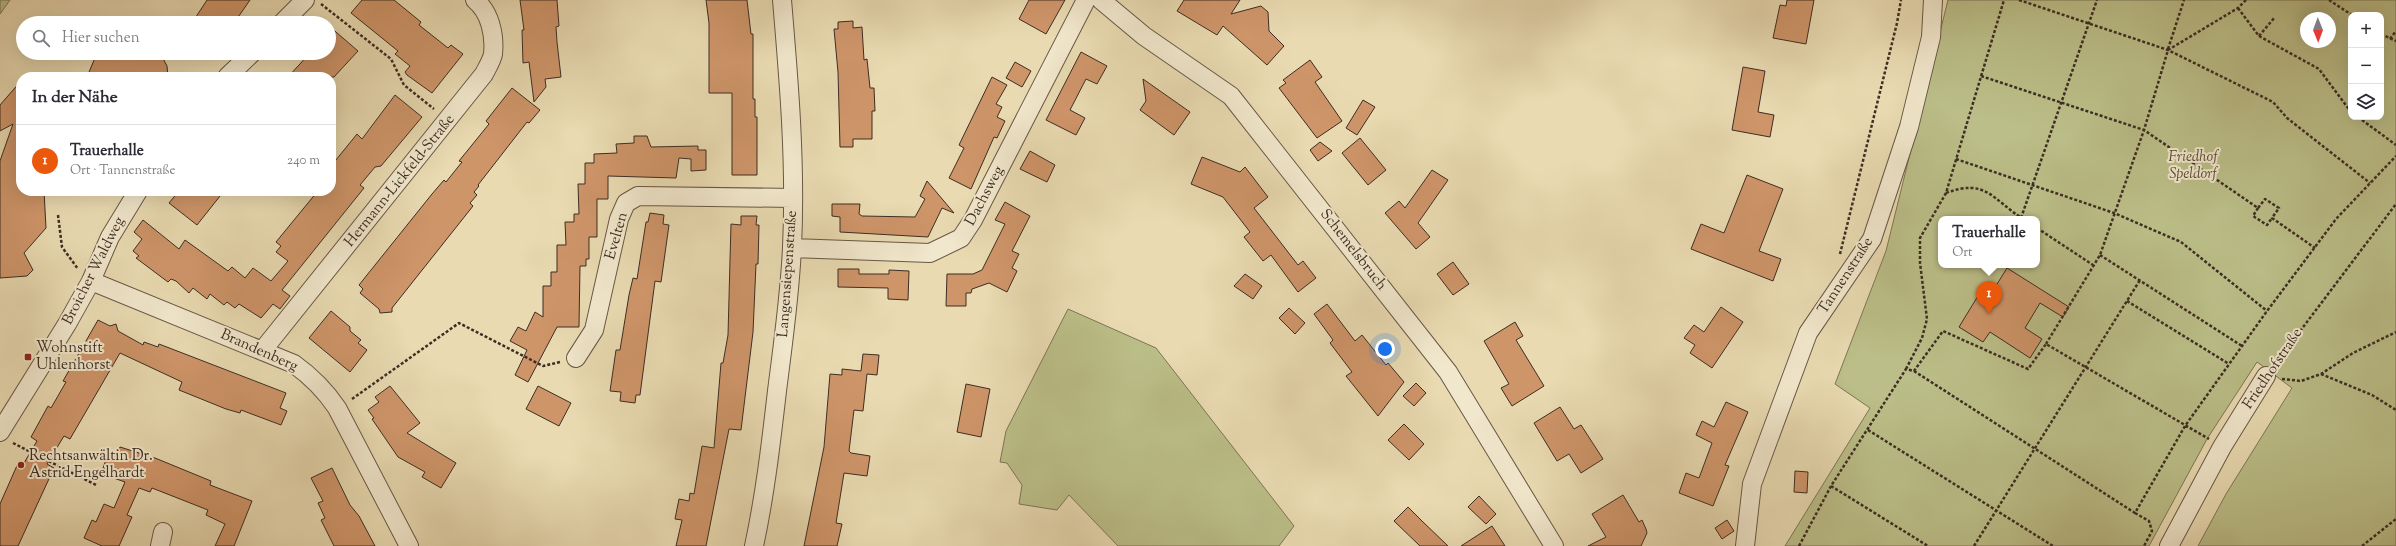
<!DOCTYPE html>
<html lang="de">
<head>
<meta charset="utf-8">
<style>
  :root { --surface:#fff; --page:#f2f2f3; --text:#2b2b33; --muted:#7c7c81; --line:#e1e1e2; --accent:#ea580c }
  body { margin:0; font-family:"Sorts Mill Goudy",serif; background:var(--page); color:var(--text) }
  .controls { position:absolute; right:12px; top:12px; display:grid; overflow:hidden; border-radius:8px; box-shadow:0 4px 16px #0002 }
  .controls button { width:36px; height:36px; display:grid; place-items:center; padding:0; border:0; border-bottom:1px solid var(--line); background:var(--surface); color:var(--text); font:20px sans-serif }
  .compass { position:absolute; left:2300px; top:12px; width:36px; height:36px; border-radius:50%; background:var(--surface); box-shadow:0 4px 16px #0002; rotate:179deg }
  .you { position:absolute; left:1385px; top:349px; width:14px; height:14px; margin:-10px; border:3px solid #fff; border-radius:50%; background:#1a73e8; box-shadow:0 0 0 6px #1a73e833 }
  .badge { display:grid; place-items:center; width:26px; height:26px; border-radius:50%; background:var(--accent); color:#fff; font-size:13px; font-weight:700 }
  .pin { position:absolute; translate:-50% -33px; filter:drop-shadow(0 1px 2px #0008) }
  .pin::after { content:''; position:absolute; top:21px; width:14px; height:12px; background:inherit; clip-path:polygon(0 0,100% 0,50% 100%) }
  .popup { position:absolute; left:1938px; top:216px; width:102px; height:52px; box-sizing:border-box; display:grid; place-content:center; border-radius:8px; background:var(--surface); filter:drop-shadow(0 1px 3px #0005); font-size:13px; white-space:nowrap; color:var(--muted) }
  .popup b { font-size:15px; color:var(--text) }
  .popup::after { content:''; position:absolute; left:50%; top:100%; margin-left:-8px; border:8px solid transparent; border-top-color:var(--surface) }
  .list { margin:0; padding:0; list-style:none }
  h2 { display:flex; justify-content:space-between; align-items:center; height:52px; margin:0; padding:0 16px; font-size:17px }
  h2 small { font-size:13px; font-weight:400; color:var(--muted) }
  .list li { display:grid; grid-template-columns:26px 1fr auto; gap:12px; align-items:center; box-sizing:border-box; height:72px; padding:0 16px; border-top:1px solid var(--line) }
  .list b { display:block; font-size:15px; white-space:nowrap }
  .list p { margin:0; font-size:13px; white-space:nowrap; color:var(--muted) }
  .list em { font-size:13px; font-style:normal; color:var(--muted) }
  .icon { flex:none; width:22px; height:22px; fill:none; stroke:currentColor; stroke-width:2; stroke-linecap:round; stroke-linejoin:round }
  .map { position:relative; flex:none; width:2396px; height:546px; overflow:hidden }
  .search { position:absolute; background:var(--surface); box-shadow:0 4px 16px #0002; left:16px; top:16px; width:320px; height:44px; display:flex; align-items:center; gap:10px; box-sizing:border-box; padding:0 14px; border-radius:22px; color:var(--muted); font-size:15px }
  .panel { position:absolute; background:var(--surface); box-shadow:0 4px 16px #0002; left:16px; top:72px; width:320px; height:124px; border-radius:16px }
  .map>svg:first-child { display:block }
  .green { fill:#bbbe88; stroke:#7c7656; fill-rule:evenodd }
  .building { fill:#ce9569; stroke:#3d2d23 }
  .lines { fill:none; stroke-linecap:round; stroke-linejoin:round }
  .minor-casing { stroke:#685846; stroke-width:20 }
  .path { stroke:#3d2d23; stroke-width:2.5; stroke-dasharray:3 2; stroke-linecap:butt }
  .minor { stroke:#f1e7cc; stroke-width:18 }
  .poi-dot { fill:#8f2418; stroke:#f1e7cc; stroke-width:1.5 }
  .labels { text-anchor:middle; dominant-baseline:central; stroke-width:4; stroke-linejoin:round; paint-order:stroke }
  .park-label { font-size:15px; font-style:italic; fill:#564a37; stroke:#f1e7cc }
  .street-label { font-size:15px; fill:#3d2d23; stroke:#f1e7cc }
  .poi-label { font-size:15px; fill:#3d2d23; stroke:#f1e7cc; text-anchor:start }
</style>
</head>
<body>
<div class="map">
<svg width="2396" height="546" viewBox="0 0 2396 546">
  <rect width="100%" height="100%" fill="#e9dab1"/>
  <filter id="stains"><feTurbulence type="fractalNoise" baseFrequency=".005" numOctaves="4"/><feColorMatrix values="0 0 0 0 .2 0 0 0 0 .09 0 0 0 0 .02 0 0 0 .5 -.17"/></filter>
  <radialGradient id="worn" r=".72"><stop offset=".6" stop-color="#630" stop-opacity="0"/><stop offset="1" stop-color="#630" stop-opacity=".3"/></radialGradient>
  <path class="green" d="M0,0H10L0,14Z
    M1948,0H2396V546H2198L2226,494L2292,388L2257,362L2207,439L2149,546H1785L1870,408L1835,384L1886,251ZM2351,15H2381V117H2351ZM2306,18H2330V42H2306ZM1941,219H2037V265H1941Z
    M1068,309L1156,348L1294,526L1279,546H1118L1069,495L1057,510L1019,504L1022,485L1007,463L1000,462L1006,431Z"/>
  <path class="building" d="M207,0H250L234,23H192Z
    M362,0H394L421,22L419,25L448,48L451,45L463,54L432,93L407,75L405,72L410,66L395,54L398,51L351,13Z
    M520,0H557L559,26L556,27L557,42L561,77L545,79L546,87L534,102L529,62L523,63L522,30H524Z
    M706,0H747L751,34H753V99H755V117H757V175H732V93H709V23Z
    M1029,0H1065L1046,34L1019,19Z
    M1184,0H1240L1231,14L1261,6L1268,12L1269,31L1284,46L1267,65L1223,26L1217,35L1177,11Z
    M1787,0H1814L1806,44L1773,38L1780,5L1786,6Z
    M853,21V28L862,27L864,60L867,59L870,88H874L875,111H872V139H853V147H840L838,72L834,29H838V22Z
    M329,26L358,51L334,77H288L310,53H329Z
    M1081,52L1107,66L1097,84L1086,79L1070,110L1085,118L1076,135L1046,120Z
    M97,53H160L167,66L168,77H87Z
    M1310,60L1322,77L1315,82L1342,121L1317,138L1279,88L1286,83L1283,80Z
    M1015,62L1031,71L1022,87L1006,78Z
    M1743,67L1765,71L1758,112L1774,115L1770,137L1732,130Z
    M992,77L1007,85L996,104L1002,107L997,117L1005,121L997,138L994,137L971,189L949,178L964,148L959,145Z
    M1143,79L1190,112L1174,135L1140,110L1146,101Z
    M21,81V191H44L46,228L24,253L33,270L27,276L0,278V161L13,124L0,131V105Z
    M512,88L540,110L529,123L527,122L478,185L479,186L474,192L477,195L470,203L473,206L392,308V312L380,313L379,309L360,293L363,289L359,285L432,194L444,180L446,182L462,162L459,161L489,124L486,121Z
    M395,95L422,117L381,166L375,167L360,185L364,188L282,290L290,296L280,309L273,304L261,318L239,304L235,308L227,302L224,305L210,294L207,299L193,288L189,293L176,281L171,279L168,282L136,258L139,256L133,251L142,239L134,232L143,220L179,249L185,240L228,271L232,267L245,278L253,268L271,281L288,261L276,252L281,246L276,242L317,192L320,195L323,191H331V166L357,134L362,139Z
    M1363,100L1375,107L1357,135L1346,128Z
    M634,136H647L651,147L698,146V150H706V170L691,171V159L679,158L676,178L608,176V199H597V237H589V259H586V266H580L579,327H557L528,382L515,375L527,350L510,341L518,327L526,331L535,312L543,317V286H551V272H557V245H566L565,222H574V214H579L578,184H585V163H594V154L617,153L616,144L634,143Z
    M1360,138L1386,170L1368,185L1342,153Z
    M1320,142L1332,151L1318,161L1310,150Z
    M1030,151L1055,165L1047,182L1020,169Z
    M1202,157L1240,172L1245,167L1268,197L1254,208L1298,265L1303,261L1316,278L1298,292L1271,255L1263,261L1244,237L1250,232L1223,197L1191,184Z
    M1432,170L1448,180L1418,223L1430,237L1416,249L1385,213L1399,201L1405,208Z
    M1747,175L1783,189L1759,251L1781,259L1773,281L1691,249L1701,224L1724,233Z
    M927,181L954,213L942,208L928,237L840,232V217L832,216V204H860L859,214L862,216L915,217L925,199L920,196Z
    M179,191H224L197,225L169,203Z
    M1005,202L1030,216L1012,251L1019,254L1012,268L1017,271L1007,292L989,283L972,289L971,293H966V306H946L947,274H973L982,270L1005,224L995,220Z
    M650,213L664,215L663,224L669,225L661,282L655,281L640,395H636L635,403L620,401L621,392L610,391L616,350H620L629,295L633,278L637,279L646,222H648Z
    M741,216H757L756,225H759L758,264H756L753,332L741,430L729,429L706,546H676L682,520L675,519L679,499L689,501L690,493L694,494L702,446L714,448L721,363H723L728,335L731,224L741,225Z
    M1453,262L1469,284L1453,295L1437,274Z
    M2007,268L2069,307L2063,317L2040,303L2025,328L2042,339L2030,358L1990,332L1983,342L1959,327L1981,291L1989,297Z
    M838,269H859V274H889V270L909,271L908,300L888,299V288L838,287Z
    M1245,274L1262,286L1253,299L1234,286Z
    M1327,304L1355,341L1362,335L1386,365L1388,363L1404,382L1378,416L1346,376L1352,372L1330,343L1333,340L1314,314Z
    M1721,307L1743,322L1712,368L1690,353L1695,345L1684,338L1694,325L1704,332Z
    M1289,308L1305,323L1295,334L1279,318Z
    M331,311L350,327V331L361,340L358,343L367,350L350,372L309,338Z
    M98,320L110,326L116,324L118,331L143,345L144,342L158,347L159,344L286,393L280,408L287,411L281,425L241,410L240,413L226,409L179,390L182,382L120,353L70,439L64,436L47,464L54,468L18,546H0V504L19,461L24,463L37,441L31,437L48,406L51,408L66,382L63,381Z
    M1515,322L1523,336L1516,340L1544,386L1512,406L1501,388L1509,384L1484,341Z
    M863,354L879,355L877,375L867,374L863,411L854,410L849,451L851,453L870,456L867,476L844,473L836,523L842,524L837,546H804L824,447L830,374L842,375V369L861,371Z
    M1416,383L1426,393L1414,406L1403,396Z
    M966,384L990,389L981,437L957,432Z
    M390,386L420,423L407,433L456,463L441,488L422,477L425,472L398,457L372,419L374,418L368,410L379,402L375,397Z
    M538,386L571,403L559,426L526,409Z
    M1726,402L1748,412L1725,465L1729,466L1713,506L1679,493L1686,473L1699,478L1712,443L1696,435L1702,421L1714,427Z
    M1560,407L1574,429L1581,425L1603,459L1581,473L1569,454L1557,461L1534,423Z
    M1404,424L1424,444L1409,460L1388,440Z
    M120,447L155,458L211,481L210,485L252,501L234,546H215L225,524L206,515L208,510L152,488L150,492L139,488L127,515L132,517L119,546H102L84,538L92,520L96,522L104,504L114,508L125,482L108,476L110,471L103,468L109,452L116,455Z
    M332,468L350,505L359,516L375,546H334L321,520L325,518L318,503L323,501L311,478Z
    M1795,471L1808,472L1807,493L1794,492Z
    M1623,495L1639,522L1642,520L1646,529L1647,533L1641,546H1588L1606,537L1592,514Z
    M1479,496L1496,514L1486,524L1468,507Z
    M1408,507L1422,521L1448,546H1420L1394,521Z
    M1727,520L1734,531L1722,539L1715,528Z
    M1492,526L1505,546H1461Z"/>
  <g class="lines">
    <g class="minor-casing">
      <path id="minor" d="M1101,0L1144,36L1231,96L1448,372L1554,546
        M282,23L305,0
        M227,77L252,53
        M792,248L930,253L961,238L973,220L1086,0
        M91,281L294,364C312,377 325,390 337,408L409,546
        M262,351L484,74C487,68 492,60 493,54C495,35 490,12 475,0
        M576,358L594,330L619,219L626,203L638,196L793,198
        M0,432L67,324L91,281L110,237L138,191
        M160,546L163,532
        M754,546C765,495 771,443 777,391C783,343 790,295 792,247C796,165 789,82 782,0
        M1745,546L1752,484L1808,333L1872,239L1909,127L1931,37L1933,0
        M2169,546L2222,447L2266,376"/>
    </g>
    <path class="path" d="M2019,0L2168,50L2273,102L2287,118L2370,183
      M2329,0L2352,15
      M321,4L391,59L404,85L434,109
      M2238,8L2259,36L2319,69L2351,112
      M2381,34L2396,41
      M2259,36L2275,17
      M2390,39L2396,31
      M2168,49L2184,0
      M1981,76L2144,130L2258,208L2265,199L2279,208L2272,218L2315,248
      M2358,117L2396,145
      M1956,159L2114,213L2181,242L2267,311
      M1946,193C1986,178 1992,199 2023,219
      M2258,208L2253,216L2267,225L2272,218
      M58,215L62,247L78,269
      M2021,218L2097,0
      M2037,228L2093,265
      M1840,254L1897,23L1901,0
      M2100,255L2242,346
      M2127,301L2229,364
      M2046,344L2100,255L2144,130L2168,50L2238,8L2246,0
      M2276,363L2396,204
      M1906,369L1922,338L1927,319L1920,263V238L1946,193L2004,0
      M1914,371L2135,513L2185,426L2267,311L2336,219L2396,156
      M2321,374L2372,395L2396,410
      M2282,379L2301,381L2321,374L2353,353L2396,332
      M352,399L459,323L543,366L560,362
      M1868,430L2053,546
      M13,443L96,485
      M1831,486L1928,546
      M2135,513L2149,521L2152,531L2144,546
      M1799,546L1831,486L1906,369L1914,371L1943,331L2028,369L2046,344L2209,439
      M1974,546L2140,280
      M2362,546L2396,519"/>
    <use href="#minor" class="minor"/>
  </g>
  <g class="poi-dot">
    <rect x="24" y="353" width="8" height="8" rx="2"/>
    <circle cx="21" cy="465" r="4"/>
  </g>
  <g class="labels">
    <g class="park-label">
      <text x="2193" y="157">Friedhof<tspan x="2193" dy="17">Speldorf</tspan></text>
    </g>
    <g class="street-label">
      <text transform="translate(400 181) rotate(-51)">Hermann-Lickfeld-Straße</text>
      <text transform="translate(985 196) rotate(-62)">Dachsweg</text>
      <text transform="translate(617 236) rotate(-74)">Evelten</text>
      <text transform="translate(1353 250) rotate(52)">Schemelsbruch</text>
      <text transform="translate(94 271) rotate(-63)">Broicher Waldweg</text>
      <text transform="translate(788 274) rotate(-86)">Langensiepenstraße</text>
      <text transform="translate(1846 276) rotate(-57)">Tannenstraße</text>
      <text transform="translate(259 351) rotate(24)">Brandenberg</text>
      <text transform="translate(2273 369) rotate(-56)">Friedhofstraße</text>
    </g>
    <g class="poi-label">
      <text x="36" y="348">Wohnstift<tspan x="36" dy="17">Uhlenhorst</tspan></text>
      <text x="29" y="456">Rechtsanwältin Dr.<tspan x="29" dy="17">Astrid Engelhardt</tspan></text>
    </g>
  </g>
  <rect width="100%" height="100%" filter="url(#stains)"/>
  <rect width="100%" height="100%" fill="url(#worn)"/>
</svg>
<div class="controls">
<button>+</button>
<button>−</button>
<button><svg class="icon" aria-label="layers" viewBox="0 0 24 24"><path d="M12 4l9 5-9 5-9-5zM3 14l9 5 9-5"/></svg></button>
</div>
<svg class="compass" viewBox="-18 -18 36 36"><path d="M0-13l5 13h-10z" fill="#e53935"/><path d="M0 13l5-13h-10z" fill="#7c7c81"/></svg>
<div class="you"></div>
<div class="pin badge" style="left:1989px;top:314px">1</div>
<div class="popup"><b>Trauerhalle</b>Ort</div>
<div class="search"><svg class="icon" aria-label="search" viewBox="0 0 24 24"><circle cx="10" cy="10" r="6"/><path d="M15 15l6 6"/></svg>Hier suchen</div>
<section class="panel">
<h2>In der Nähe<small></small></h2>
<ul class="list">
<li><span class="badge">1</span><div><b>Trauerhalle</b><p>Ort · Tannenstraße</p></div><em>240 m</em></li>
</ul>
</section>
</div>
</body>
</html>
